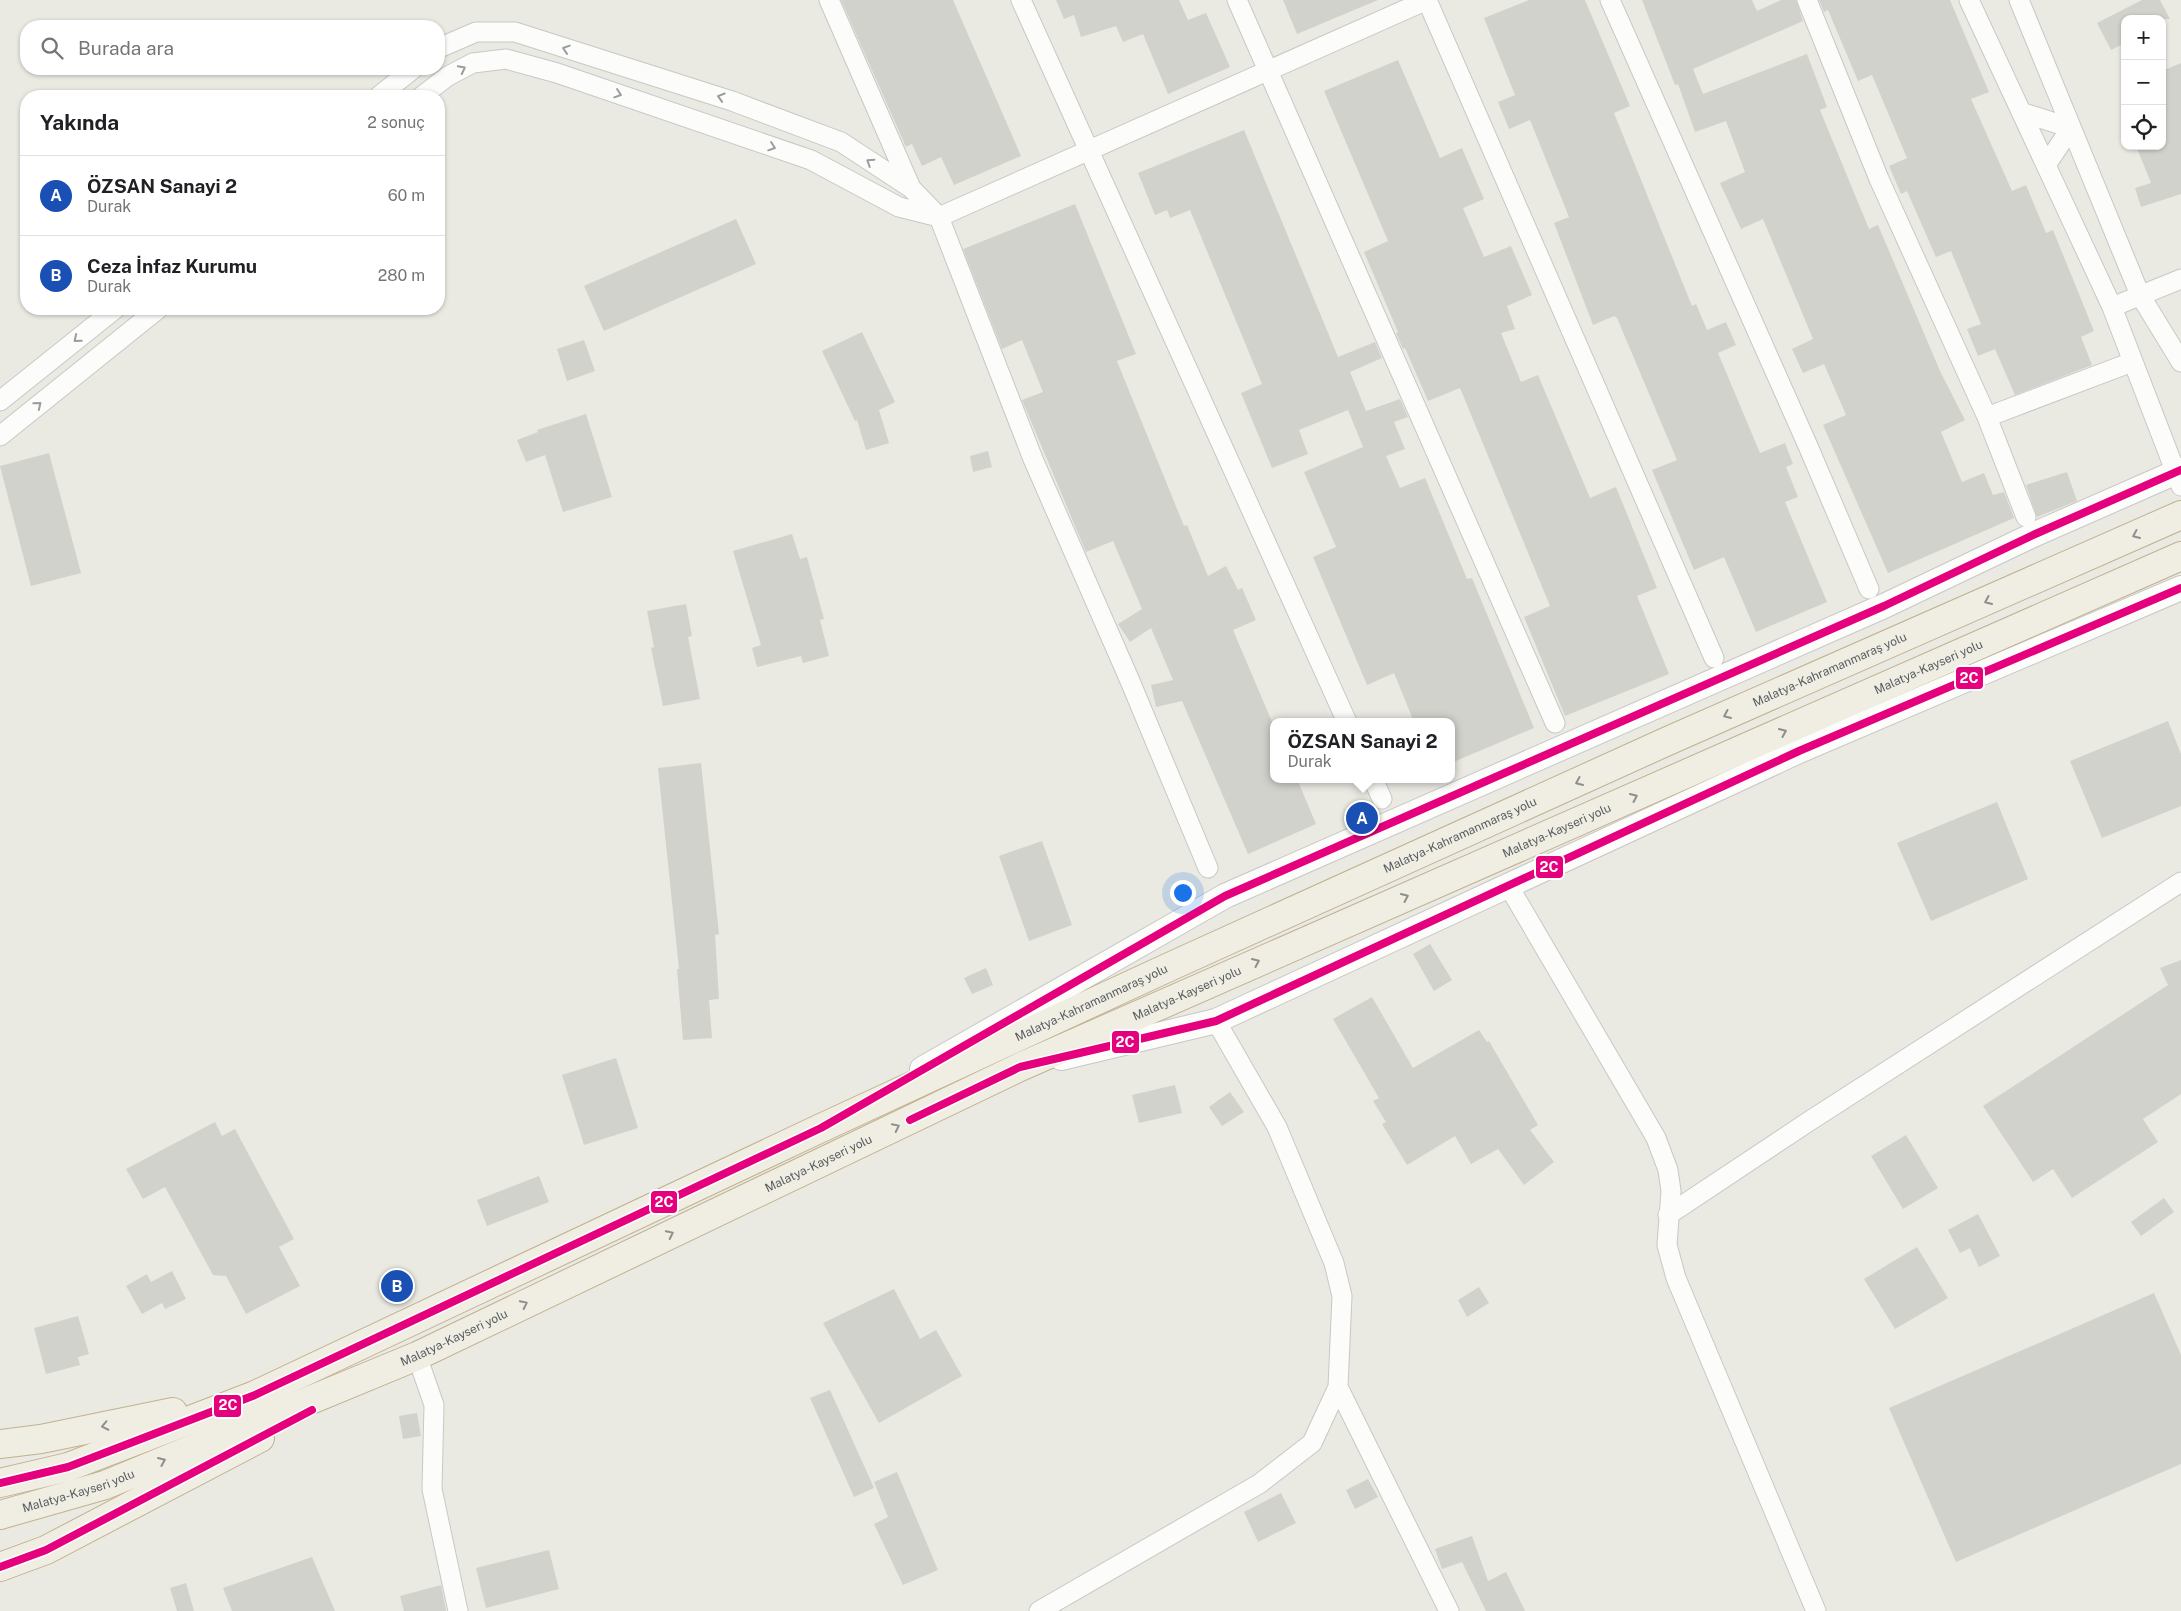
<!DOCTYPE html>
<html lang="tr">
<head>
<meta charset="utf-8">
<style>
  :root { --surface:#fff; --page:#f2f2f2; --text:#202124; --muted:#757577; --line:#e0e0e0; --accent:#8b8e8f }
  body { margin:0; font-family:"Public Sans",sans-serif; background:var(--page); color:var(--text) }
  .controls { position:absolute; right:15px; top:15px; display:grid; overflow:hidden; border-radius:10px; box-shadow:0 1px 4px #0004 }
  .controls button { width:45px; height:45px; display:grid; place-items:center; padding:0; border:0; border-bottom:1px solid var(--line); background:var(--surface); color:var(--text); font:25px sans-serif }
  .you { position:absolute; left:1182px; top:892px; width:18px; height:18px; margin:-12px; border:4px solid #fff; border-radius:50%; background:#1a73e8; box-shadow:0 0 0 8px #1a73e833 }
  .badge { display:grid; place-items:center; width:32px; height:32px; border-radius:50%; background:var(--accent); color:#fff; font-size:16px; font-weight:700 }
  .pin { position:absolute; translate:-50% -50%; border:2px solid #fff; box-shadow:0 1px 5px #0006 }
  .popup { position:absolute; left:1270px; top:718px; width:185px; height:65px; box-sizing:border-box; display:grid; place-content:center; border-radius:10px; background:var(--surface); filter:drop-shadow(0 1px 4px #0005); font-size:16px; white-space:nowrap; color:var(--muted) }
  .popup b { font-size:19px; color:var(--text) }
  .popup::after { content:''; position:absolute; left:50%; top:100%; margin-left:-10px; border:10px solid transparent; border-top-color:var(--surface) }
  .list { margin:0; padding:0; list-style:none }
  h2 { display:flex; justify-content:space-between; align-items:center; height:65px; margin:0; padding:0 20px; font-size:21px }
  h2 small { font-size:16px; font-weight:400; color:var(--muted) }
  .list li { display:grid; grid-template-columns:32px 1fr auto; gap:15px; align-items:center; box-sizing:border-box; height:80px; padding:0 20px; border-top:1px solid var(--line) }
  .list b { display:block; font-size:19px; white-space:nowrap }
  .list p { margin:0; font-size:16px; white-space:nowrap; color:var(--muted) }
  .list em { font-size:16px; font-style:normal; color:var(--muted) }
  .icon { flex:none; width:28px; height:28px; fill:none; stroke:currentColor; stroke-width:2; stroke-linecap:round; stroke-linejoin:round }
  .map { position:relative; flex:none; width:2181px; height:1611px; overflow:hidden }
  .search { position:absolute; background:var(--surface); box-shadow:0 1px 4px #0004; left:20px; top:20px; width:425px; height:55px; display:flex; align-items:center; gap:12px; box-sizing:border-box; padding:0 18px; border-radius:20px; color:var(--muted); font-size:19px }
  .panel { position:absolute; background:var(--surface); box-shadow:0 1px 4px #0004; left:20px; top:90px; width:425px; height:225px; border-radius:20px }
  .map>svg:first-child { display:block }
  .building { fill:#d2d2cd }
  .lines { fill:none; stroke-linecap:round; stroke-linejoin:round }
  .minor-casing { stroke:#c7c8c7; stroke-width:21 }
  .tertiary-casing { stroke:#c7c8c7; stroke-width:26 }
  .trunk-casing { stroke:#c1b190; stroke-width:30 }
  .minor { stroke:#fcfcfb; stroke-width:19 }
  .tertiary { stroke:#fcfcfb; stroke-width:24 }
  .trunk { stroke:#f0eee2; stroke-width:28 }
  .bus-1-casing { stroke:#fff; stroke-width:11 }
  .bus-1 { stroke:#e5007d; stroke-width:8 }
  .oneway { stroke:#9a9d9f }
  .oneway2 { stroke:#8d908f }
  .labels { text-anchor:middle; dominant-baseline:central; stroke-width:4; stroke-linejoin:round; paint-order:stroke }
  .street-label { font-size:12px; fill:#585d62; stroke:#fff }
  .line-badge { stroke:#fff; stroke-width:2 }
  .badge-label { font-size:14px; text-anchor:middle; font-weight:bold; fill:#fff }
</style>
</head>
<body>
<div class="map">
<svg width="2181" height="1611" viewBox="0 0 2181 1611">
  <rect width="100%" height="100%" fill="#eae9e2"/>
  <path class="building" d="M841,0H953L1021,156L954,185L941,157L922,166L912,144L906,147Z
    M1056,0H1179L1188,20L1206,13L1230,67L1168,94L1143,34L1123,42L1116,26L1081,37L1074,15L1064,19Z
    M1283,0H1378L1297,34Z
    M1529,0H1585L1630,106L1614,113L1692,306L1696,304L1707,330L1726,322L1736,345L1718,353L1760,453L1785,443L1793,464L1786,467L1798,497L1785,502L1827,602L1756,632L1724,557L1694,570L1652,470L1677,460L1617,318L1614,316L1593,325L1554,223L1569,217L1530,120L1509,129L1498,102L1515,95L1484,18Z
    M1642,0H1752L1757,11L1781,0H1796L1803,21L1693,69L1703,94L1807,54L1827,107L1820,110L1869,229L1878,225L1940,371L1965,420L1941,432L1962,482L1984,473L1993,495L2004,492L2014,518L1888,573L1823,425L1846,415L1824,364L1803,373L1792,349L1813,339L1763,219L1741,229L1720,183L1745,172L1726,121L1695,132L1678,84L1675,85Z
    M1819,0H1950L1989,92L1971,99L2012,191L2026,185L2046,233L2053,230L2094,331L2081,337L2092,365L2015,395L1995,349L1978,356L1967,329L1981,324L1951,251L1936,257L1907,191L1901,194L1889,166L1907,158L1872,75L1858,81L1828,10L1824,12Z
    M2142,0H2160L2170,19H2125V43L2111,50L2097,23Z
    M1398,60L1440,158L1462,148L1484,199L1463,208L1484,257L1511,246L1532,295L1507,306L1515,329L1501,333L1521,382L1538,375L1590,498L1616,487L1657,588L1637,596L1669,674L1565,716L1524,617L1550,606L1460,388L1428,401L1405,348L1403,349L1396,333L1398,332L1364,252L1388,241L1324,91Z
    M2181,63V194L2141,207L2135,188L2151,183L2136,146H2162V71Z
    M1244,130L1338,357L1375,342L1382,358L1350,372L1366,411L1400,399L1408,417L1394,422L1405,449L1386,456L1400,488L1425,478L1467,579L1472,578L1534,728L1451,763V722H1414L1394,673L1367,685L1313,557L1336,547L1304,472L1363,447L1348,410L1299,430L1308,454L1272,468L1241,393L1262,384L1190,210L1170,218L1167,210L1155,215L1138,173Z
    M1075,204L1136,354L1117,361L1184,526L1187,525L1208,576L1226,566L1238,590L1242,588L1256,620L1233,630L1273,724V779H1297L1316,824L1248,854L1182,701L1156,707L1151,685L1173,680L1151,628L1130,642L1118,624L1142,609L1113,541L1086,552L1022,400L1043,392L1022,340L1002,349L963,249Z
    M736,219L756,264L604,331L584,286Z
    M862,332L895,402L879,410L889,443L866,450L857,420L855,421L822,351Z
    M584,340L595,371L567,381L557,349Z
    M586,414L612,497L563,512L545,455L526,462L517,440L538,432L537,430Z
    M988,451L992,467L973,472L970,456Z
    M49,453L81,573L31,586L0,466Z
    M2067,472L2077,501L2037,517L2026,485Z
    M792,534L800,559L807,557L824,619L820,620L829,656L803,663L801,656L757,667L752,648L761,645L733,551Z
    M686,604L692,636L688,637L700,699L663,706L651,648L654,647L647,611Z
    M2168,721L2181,754V806L2102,838L2070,761Z
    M701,763L719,934L715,935L719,999L709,1000L712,1038L683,1040L677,969H679L658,768Z
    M1997,802L2028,879L1931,921L1897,843Z
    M1042,841L1072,925L1029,941L999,856Z
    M1430,944L1452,980L1434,991L1413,954Z
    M2181,960V1094L2143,1119L2158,1142L2072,1198L2053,1169L2033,1182L1983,1106L2168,985L2160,968Z
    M986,968L993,985L972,994L964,978Z
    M1372,997L1413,1068L1479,1030L1487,1042L1489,1041L1538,1125L1530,1130L1554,1162L1524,1185L1498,1149L1471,1164L1455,1136L1407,1165L1382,1124L1386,1122L1373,1101L1379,1098L1333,1019Z
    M616,1058L638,1128L584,1145L562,1075Z
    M1175,1085L1182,1113L1139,1123L1132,1095Z
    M1230,1092L1244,1112L1222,1126L1209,1107Z
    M215,1122L222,1136L235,1129L294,1239L279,1247L300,1286L246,1314L226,1276L213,1275L165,1187L143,1199L126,1169Z
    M1906,1135L1938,1188L1903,1209L1871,1156Z
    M539,1176L549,1202L487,1226L477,1200Z
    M2164,1198L2174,1212L2141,1236L2131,1222Z
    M1978,1214L2000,1256L1979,1267L1970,1248L1960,1253L1948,1230Z
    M1917,1247L1948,1298L1895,1329L1864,1279Z
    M172,1271L186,1299L165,1309L162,1303L142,1314L126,1286L147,1274L151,1282Z
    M1479,1287L1489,1303L1467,1317L1458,1300Z
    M894,1289L920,1339L936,1330L962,1376L879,1423L823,1323Z
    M2154,1293L2181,1355V1464L1956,1562L1889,1408Z
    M78,1316L89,1354L78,1357L80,1365L46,1374L34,1328Z
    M830,1390L874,1488L854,1497L810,1398Z
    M417,1413L421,1436L403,1439L399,1416Z
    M897,1472L938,1570L903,1585L874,1524L888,1517L874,1482Z
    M1368,1479L1378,1497L1355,1509L1346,1490Z
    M1281,1493L1296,1523L1258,1542L1244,1512Z
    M1472,1536L1488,1581L1506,1572L1525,1611H1486L1462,1562L1442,1569L1435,1549Z
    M549,1550L559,1589L486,1608L476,1568Z
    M312,1557L335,1611H232L223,1588Z
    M186,1583L194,1611H177L170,1588Z
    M441,1585L446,1611H404L400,1596Z"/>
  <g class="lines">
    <g class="minor-casing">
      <path id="minor" d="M829,0L911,188L939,217L1033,459L1130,681L1208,868
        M1021,0L1347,722
        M1237,0L1555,723
        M1427,0L1714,658
        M1610,0L1808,446L1869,589
        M1807,0L1879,179L1987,417L2026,517
        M1969,0L2112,307L2181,486
        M2019,0L2140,295L2181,362
        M439,48L476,32H515L732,101L841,142L911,188
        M379,96L413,69
        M422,96L448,76L473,63L506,59L557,73L811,160L899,207L939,217L1427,0
        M2021,112L2071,128L2046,165
        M2112,307L2181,279
        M0,401L115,309
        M1987,417L2132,362
        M0,436L158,309
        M1373,779L1382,799
        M1508,885L1656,1138L1668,1170L1671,1191L1667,1245L1676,1278L1816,1611
        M1668,1215L1811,1120L2181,882
        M417,1356L434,1405L432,1489L458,1611
        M1338,1387L1449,1611
        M1039,1611L1259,1484L1312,1443L1338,1387L1342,1296L1334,1263L1277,1127L1216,1021"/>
    </g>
    <g class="tertiary-casing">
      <path id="tertiary" d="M1061,1058L1216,1021L1799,751L2181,588
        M922,1069L1225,896L1884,606L2033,535L2181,470"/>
    </g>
    <g class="trunk-casing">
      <g id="trunk">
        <path d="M0,1444L41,1439L173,1412"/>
        <path id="s1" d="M0,1483L68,1467L255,1395L821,1128L1167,968L1670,740L2181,515"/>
        <path id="s2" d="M0,1515L105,1485L417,1356L1020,1067L2181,556"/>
        <path d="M0,1567L46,1550L260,1438"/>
      </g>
    </g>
    <use href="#minor" class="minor"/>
    <use href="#tertiary" class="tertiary"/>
    <use href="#trunk" class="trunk"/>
    <g class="bus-1-casing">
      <path id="bus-1" d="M910,1120L1020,1067L1216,1021L1799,751L2181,588
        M0,1483L68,1467L255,1395L821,1128L1225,896L1884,606L2033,535L2181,470
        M0,1567L46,1550L312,1410"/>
    </g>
    <use href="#bus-1" class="bus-1"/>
  </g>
  <defs><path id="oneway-chevron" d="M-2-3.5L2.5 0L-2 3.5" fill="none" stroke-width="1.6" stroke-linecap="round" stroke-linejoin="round" transform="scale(1.25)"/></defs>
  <g class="oneway">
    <use href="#oneway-chevron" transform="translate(566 49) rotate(-162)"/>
    <use href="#oneway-chevron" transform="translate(462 69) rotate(-27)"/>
    <use href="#oneway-chevron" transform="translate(618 94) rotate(19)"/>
    <use href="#oneway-chevron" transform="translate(721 97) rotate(-163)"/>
    <use href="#oneway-chevron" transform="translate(772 147) rotate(19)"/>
    <use href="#oneway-chevron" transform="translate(870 162) rotate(-147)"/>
    <use href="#oneway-chevron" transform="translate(77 339) rotate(141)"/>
    <use href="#oneway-chevron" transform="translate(38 405) rotate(-39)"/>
  </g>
  <g class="oneway2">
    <use href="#oneway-chevron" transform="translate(2136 535) rotate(156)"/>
    <use href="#oneway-chevron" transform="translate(1988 601) rotate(156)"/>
    <use href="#oneway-chevron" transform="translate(1727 715) rotate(156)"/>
    <use href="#oneway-chevron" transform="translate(1783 732) rotate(-24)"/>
    <use href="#oneway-chevron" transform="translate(1579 782) rotate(156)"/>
    <use href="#oneway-chevron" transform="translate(1634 797) rotate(-24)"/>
    <use href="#oneway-chevron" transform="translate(1405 897) rotate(-24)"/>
    <use href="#oneway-chevron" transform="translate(1256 962) rotate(-24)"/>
    <use href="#oneway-chevron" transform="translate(896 1127) rotate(-26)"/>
    <use href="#oneway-chevron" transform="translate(670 1234) rotate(-26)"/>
    <use href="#oneway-chevron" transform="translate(524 1304) rotate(-26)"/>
    <use href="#oneway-chevron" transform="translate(105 1426) rotate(168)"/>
    <use href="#oneway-chevron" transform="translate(162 1461) rotate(-23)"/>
  </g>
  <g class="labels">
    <g class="street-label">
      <text stroke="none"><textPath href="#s2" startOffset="2108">Malatya-Kayseri yolu</textPath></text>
      <text stroke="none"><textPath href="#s1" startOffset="2004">Malatya-Kahramanmaraş yolu</textPath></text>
      <text stroke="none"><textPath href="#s2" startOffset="1702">Malatya-Kayseri yolu</textPath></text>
      <text stroke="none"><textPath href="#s1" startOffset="1599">Malatya-Kahramanmaraş yolu</textPath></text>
      <text stroke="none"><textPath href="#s2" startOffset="1298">Malatya-Kayseri yolu</textPath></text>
      <text stroke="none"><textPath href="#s1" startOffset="1194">Malatya-Kahramanmaraş yolu</textPath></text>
      <text stroke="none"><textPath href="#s2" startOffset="892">Malatya-Kayseri yolu</textPath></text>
      <text stroke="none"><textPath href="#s2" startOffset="488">Malatya-Kayseri yolu</textPath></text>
      <text stroke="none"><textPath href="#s2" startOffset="82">Malatya-Kayseri yolu</textPath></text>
    </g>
  </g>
  <g class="line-badge">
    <rect x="1955" y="666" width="29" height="24" rx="5" fill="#e5007d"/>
    <rect x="1535" y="855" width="29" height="24" rx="5" fill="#e5007d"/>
    <rect x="1111" y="1030" width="29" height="24" rx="5" fill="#e5007d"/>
    <rect x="650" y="1190" width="28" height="24" rx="5" fill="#e5007d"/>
    <rect x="213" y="1394" width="29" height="24" rx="5" fill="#e5007d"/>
  </g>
  <g class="badge-label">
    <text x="1969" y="683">2C</text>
    <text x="1549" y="872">2C</text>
    <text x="1125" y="1047">2C</text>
    <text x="664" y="1207">2C</text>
    <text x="228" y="1410">2C</text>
  </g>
</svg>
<div class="controls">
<button>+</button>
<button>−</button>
<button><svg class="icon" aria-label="locate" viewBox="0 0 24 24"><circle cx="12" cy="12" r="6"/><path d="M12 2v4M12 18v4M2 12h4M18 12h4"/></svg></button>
</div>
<div class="you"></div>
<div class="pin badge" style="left:1362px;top:818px;background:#1a4fb4">A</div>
<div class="popup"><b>ÖZSAN Sanayi 2</b>Durak</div>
<div class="pin badge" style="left:397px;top:1286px;background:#1a4fb4">B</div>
<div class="search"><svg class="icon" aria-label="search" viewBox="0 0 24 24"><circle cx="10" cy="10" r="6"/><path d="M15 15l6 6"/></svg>Burada ara</div>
<section class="panel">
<h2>Yakında<small>2 sonuç</small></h2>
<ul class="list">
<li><span class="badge" style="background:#1a4fb4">A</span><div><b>ÖZSAN Sanayi 2</b><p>Durak</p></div><em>60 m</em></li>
<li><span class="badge" style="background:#1a4fb4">B</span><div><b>Ceza İnfaz Kurumu</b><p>Durak</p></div><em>280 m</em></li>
</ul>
</section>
</div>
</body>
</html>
